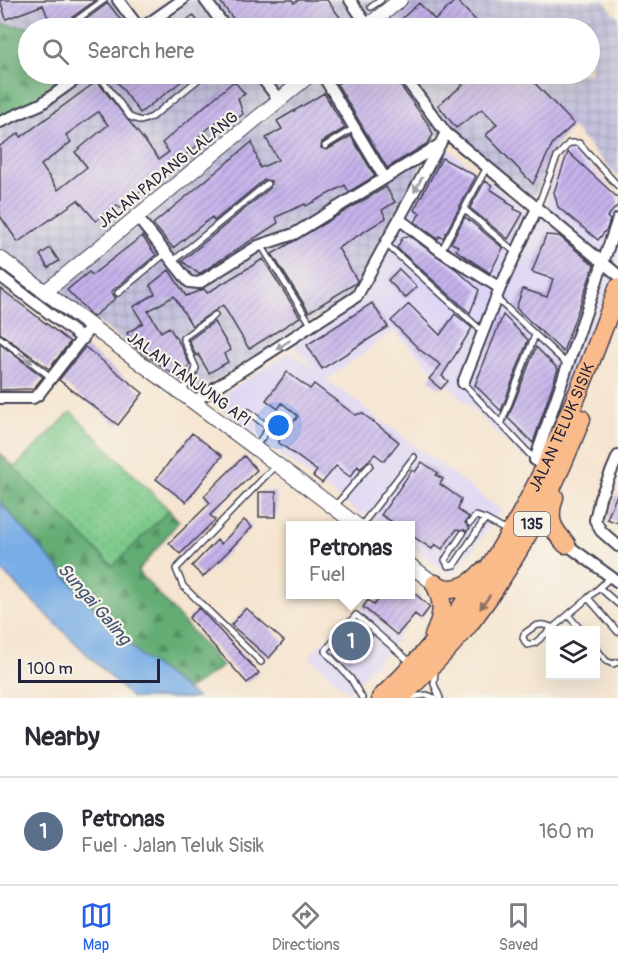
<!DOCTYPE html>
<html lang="en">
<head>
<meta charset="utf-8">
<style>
  :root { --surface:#fff; --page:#f2f2f3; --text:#2b2b33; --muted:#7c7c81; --line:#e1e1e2; --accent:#2563eb }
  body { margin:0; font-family:Pangolin,sans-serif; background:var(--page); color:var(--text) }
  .controls { position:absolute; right:18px; bottom:18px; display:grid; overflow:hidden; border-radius:0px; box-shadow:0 6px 24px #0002 }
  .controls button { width:54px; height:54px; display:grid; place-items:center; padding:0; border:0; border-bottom:2px solid var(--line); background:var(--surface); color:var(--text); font:30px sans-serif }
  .scale { position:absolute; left:18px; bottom:15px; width:142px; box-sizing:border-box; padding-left:6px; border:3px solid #22223b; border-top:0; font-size:16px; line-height:21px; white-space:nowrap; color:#22223b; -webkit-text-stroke:4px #f7f3e8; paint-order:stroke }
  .you { position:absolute; left:279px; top:426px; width:21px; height:21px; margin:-15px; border:4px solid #fff; border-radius:50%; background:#1a73e8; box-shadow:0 0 0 9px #1a73e833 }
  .badge { display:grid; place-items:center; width:39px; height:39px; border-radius:50%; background:var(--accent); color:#fff; font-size:20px; font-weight:700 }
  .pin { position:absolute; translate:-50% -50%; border:3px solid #fff; box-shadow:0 2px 6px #0006 }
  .popup { position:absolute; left:286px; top:521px; width:129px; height:78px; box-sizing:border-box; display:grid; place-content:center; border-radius:0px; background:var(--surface); filter:drop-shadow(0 2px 4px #0005); font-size:20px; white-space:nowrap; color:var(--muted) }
  .popup b { font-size:22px; color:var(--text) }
  .popup::after { content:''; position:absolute; left:50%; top:100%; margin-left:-12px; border:12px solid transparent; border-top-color:var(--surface) }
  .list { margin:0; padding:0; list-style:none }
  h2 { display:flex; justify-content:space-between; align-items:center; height:78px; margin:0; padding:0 24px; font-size:26px }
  h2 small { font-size:20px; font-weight:400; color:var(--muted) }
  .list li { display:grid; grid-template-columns:39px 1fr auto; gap:18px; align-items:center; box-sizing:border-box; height:108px; padding:0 24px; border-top:2px solid var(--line) }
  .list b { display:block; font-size:22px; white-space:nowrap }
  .list p { margin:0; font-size:20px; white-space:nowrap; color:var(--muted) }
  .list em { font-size:20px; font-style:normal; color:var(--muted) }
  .icon { flex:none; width:33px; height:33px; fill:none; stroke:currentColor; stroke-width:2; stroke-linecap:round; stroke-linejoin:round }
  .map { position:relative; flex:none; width:618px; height:698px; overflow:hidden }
  .search { position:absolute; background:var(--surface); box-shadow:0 6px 24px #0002; left:18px; right:18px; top:18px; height:66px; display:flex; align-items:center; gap:15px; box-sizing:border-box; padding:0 21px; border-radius:33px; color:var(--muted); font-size:22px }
  .sheet { height:186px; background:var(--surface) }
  nav { display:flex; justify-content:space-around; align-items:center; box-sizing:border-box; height:84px; border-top:2px solid var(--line); background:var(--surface); font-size:16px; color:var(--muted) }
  nav a { display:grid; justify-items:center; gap:3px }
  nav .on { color:var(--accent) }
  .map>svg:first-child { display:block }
  .built { fill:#ded5f5 }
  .industrial { fill:url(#industrial-grid) }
  .forest { fill:url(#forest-firs); stroke:#426858; stroke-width:1.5 }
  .park { fill:url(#park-dots); stroke:#4e7662; stroke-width:1.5 }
  .water { fill:#78ade6; stroke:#4d6890; stroke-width:1.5 }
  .building { fill:url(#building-hatch); fill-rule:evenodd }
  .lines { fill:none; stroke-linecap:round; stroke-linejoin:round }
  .service-casing { stroke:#423f51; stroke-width:8 }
  .minor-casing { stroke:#423f51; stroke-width:14 }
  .tertiary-casing { stroke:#423f51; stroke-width:16 }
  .primary-casing { stroke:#423f51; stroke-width:21 }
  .service { stroke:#fff; stroke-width:5 }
  .minor { stroke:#fff; stroke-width:10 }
  .tertiary { stroke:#fff; stroke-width:14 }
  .primary { stroke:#fabb8b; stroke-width:18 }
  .oneway { fill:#9c9ca7 }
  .oneway2 { fill:#8e6e63 }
  .labels { text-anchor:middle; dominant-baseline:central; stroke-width:4.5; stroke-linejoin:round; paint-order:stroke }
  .shield { fill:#f7f3e8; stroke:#62616f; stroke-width:1.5 }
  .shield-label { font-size:15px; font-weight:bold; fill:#22223b }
  .street-label { font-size:16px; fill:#22223b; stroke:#f7f3e8 }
  .water-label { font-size:18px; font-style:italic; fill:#405377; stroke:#f7f3e8 }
</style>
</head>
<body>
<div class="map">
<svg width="618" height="698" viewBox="0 0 618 698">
  <defs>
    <pattern id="industrial-grid" width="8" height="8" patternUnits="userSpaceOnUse" patternTransform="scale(1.5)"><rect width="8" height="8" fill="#c3c1db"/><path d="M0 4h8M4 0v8" fill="none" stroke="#a7a6bd"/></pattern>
    <pattern id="forest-firs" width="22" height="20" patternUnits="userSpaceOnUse" patternTransform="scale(1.5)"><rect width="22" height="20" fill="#63ad75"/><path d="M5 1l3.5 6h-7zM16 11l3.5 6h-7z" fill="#518c61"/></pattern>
    <pattern id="park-dots" width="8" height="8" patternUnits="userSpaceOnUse" patternTransform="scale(1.5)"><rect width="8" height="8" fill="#7ac989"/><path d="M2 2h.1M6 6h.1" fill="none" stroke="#69ac77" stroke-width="1.8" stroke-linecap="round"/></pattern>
    <pattern id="building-hatch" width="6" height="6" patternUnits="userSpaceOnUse" patternTransform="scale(1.5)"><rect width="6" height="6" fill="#c6b3ec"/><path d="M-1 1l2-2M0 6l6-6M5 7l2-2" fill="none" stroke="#a091c0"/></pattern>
  </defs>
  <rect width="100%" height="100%" fill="#f7f3e8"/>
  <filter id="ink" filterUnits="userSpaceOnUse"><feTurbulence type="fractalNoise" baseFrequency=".0167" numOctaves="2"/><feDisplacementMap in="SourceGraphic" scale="12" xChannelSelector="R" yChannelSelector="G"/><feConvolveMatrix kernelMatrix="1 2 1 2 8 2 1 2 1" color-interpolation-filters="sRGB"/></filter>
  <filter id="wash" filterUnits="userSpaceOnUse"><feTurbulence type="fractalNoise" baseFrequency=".008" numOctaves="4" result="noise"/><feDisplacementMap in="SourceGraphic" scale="24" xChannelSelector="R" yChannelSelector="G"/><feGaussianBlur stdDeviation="1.35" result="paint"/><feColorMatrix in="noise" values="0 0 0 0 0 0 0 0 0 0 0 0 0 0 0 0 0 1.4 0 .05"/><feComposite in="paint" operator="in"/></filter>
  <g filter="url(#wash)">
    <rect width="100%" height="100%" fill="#f5e4cf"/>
    <path class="built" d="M444,146L535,217L547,206L549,189L563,153L571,147L618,196V269L542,455L536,461L521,457L394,331L329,378H325L502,511L455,572L448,574L411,546V526L384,525L366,512L391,479L362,516L223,410V395L290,352L318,373L292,344L363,300Z
      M362,608L398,638L349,692L310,658L311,653Z"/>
    <path class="industrial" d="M0,0H127L141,19L168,0H603L618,17V177L572,127L556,145L537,192L532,196L526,194L452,128L437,135L353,295L195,393L0,251V115L69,74H590V28H41L1,23Z"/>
    <path class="forest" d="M0,17L2,24L41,28H28V74H70L28,103L0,116Z
      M0,453L112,566L169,510L179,521L138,571L223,666L187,690L142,657L84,597L0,502Z"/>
    <path class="park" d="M71,412L169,510L113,566L14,468Z"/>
    <path class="water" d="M0,502L84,597L142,657L197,698H132L0,569Z"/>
    <g id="blocks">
      <path class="building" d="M0,0H96L64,23L52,28L43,5L6,19Z
        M219,0H292L294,3L299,0H327L348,28H240Z
        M456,0L483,28H406L399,21L419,3L435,20Z
        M108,3L127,28H74L96,12Z
        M193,15L203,28H175L187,20Z
        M117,74H191L140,113L113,76Z
        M352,74H392L429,125L433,135L428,143L387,168L337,84Z
        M449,74H526L574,124L553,143L533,184L486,135L497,124L482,109L456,128L438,105L463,85Z
        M97,81L159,159L169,152L162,143L234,81L245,94L238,98L243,114L231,123L224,116L199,136L203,141L120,208L117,205L96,221L78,200L18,242L0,216V146L19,133L21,137ZM98,112L108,125L75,152L87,167L58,190L41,165L71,142L66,135Z
        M324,93L345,128L322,142L321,148L327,150L351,136L375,176L349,192L345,185L306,206L305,204L276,217L278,223L199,274L182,261L270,188L271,181L264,180L214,221L212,217L173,248L153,224L252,142L260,168L278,160L266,138L282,129L277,121Z
        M568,152L618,198V205L607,217L610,220L607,229L598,240L558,207L554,192Z
        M442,158L476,176L443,238L439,236L438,239L415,222L420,213L414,210Z
        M485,181L492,185L490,189L507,200L506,202L515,207L514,209L523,213L508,239L470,208Z
        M386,187L395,202L382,210L386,218L338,248L357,280L356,283L309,312L272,254Z
        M465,217L503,248L490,273L464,256L456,250L458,246L451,243Z
        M546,235L559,236L594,265L563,352L516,308L523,289L547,297L553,279L532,272Z
        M142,236L156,255L111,292L116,298L93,317L67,290L89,272L92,275Z
        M409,236L457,270L479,290L470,313L397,248L403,237Z
        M50,248L59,261L48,268L40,255Z
        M263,259L300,317L249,349L223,305L192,326L174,296L148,311L161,332L169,327L180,344L190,365L180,379L134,346L127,333L143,323L133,307L155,294L150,285L169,270L186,296L204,289L207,293Z
        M399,269L417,287L405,298L388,280Z
        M0,288L70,342L49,369L0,333Z
        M372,303L388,327L322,369L307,345Z
        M409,304L440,335L455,314L472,328L442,376L448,381L441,389L429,379L441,365L420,350L391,321Z
        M503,315L528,340L501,411L475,385Z
        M214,322L231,350L224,354L228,362L209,373L198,354L196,356L189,340Z
        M0,344L43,377L33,389L0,390Z
        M85,347L143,393L118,425L59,380Z
        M536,347L558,369L533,443L508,418Z
        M287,372L310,389L314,384L355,415L362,413L399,442L384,461L375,454L360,469L358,466L350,477L336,466L322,483L313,476L317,471L278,442L298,416L282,403L278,409L266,400Z
        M192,433L222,456L186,502L156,479Z
        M244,456L257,470L210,515L215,520L180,554L169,543L210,503L204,496Z
        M422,462L438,473L436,475L443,479L440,484L461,499L458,510L469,517L465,523L470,528L467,531L457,529L442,549L435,544L432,549L411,535V525H397L381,515L412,470L415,472Z
        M259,492H276V517H259Z
        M618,492V523L607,519Z
        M244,520L252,527L203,577L192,566L217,540L221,544Z
        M411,590L430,607L421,619L415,614L397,635L363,607L368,600L374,605L383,594H411Z
        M199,608L259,673L247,683L189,618Z
        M246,608L284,641L269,658L231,625Z
        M356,622L372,636L348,662L333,649Z"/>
    </g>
  </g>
  <g filter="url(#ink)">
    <use href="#blocks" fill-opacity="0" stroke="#423f51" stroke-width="1.5"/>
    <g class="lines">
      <g class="service-casing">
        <path id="service" d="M371,7L381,0
          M67,27L104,0
          M98,74L130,117L141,121L152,117L205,74
          M325,146L354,128
          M537,208L557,157L569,143H579L618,186
          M464,209L515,252
          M386,244L483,332
          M261,245L312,326
          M441,251L487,167
          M173,261L267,184
          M118,293L166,253
          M497,299L567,364
          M0,338L52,378
          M463,383L535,460
          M182,391L191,380L196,368L183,338L215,315
          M249,412L269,428L255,447
          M501,424L535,335
          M335,506L370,465
          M470,523L476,516L485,519
          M361,526L414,457
          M463,533L445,560L448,566L454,565L485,519L507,531
          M611,577L588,598L618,632
          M601,589L618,604
          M568,615L581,630
          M553,628C540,621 534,626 524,634L523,638L527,645L535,643L588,598
          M596,648L606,661L613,664L618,662
          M261,662L183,586L176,569L276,465
          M435,671L434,684L440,698
          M411,697L427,695L435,698
          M362,698L351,679L325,651L356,615L410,662"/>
      </g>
      <g class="minor-casing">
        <path id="minor" d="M118,0L139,28
          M205,0L226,28
          M350,0L369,28
          M142,28L182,0
          M259,74L279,100
          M322,74L384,177
          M402,74L446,133L618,275
          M0,122L41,104L83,74
          M137,217L189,282L199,283L258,246L294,234L439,145
          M399,219L441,251L500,288
          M0,276L83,339
          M463,383L500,288L537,208
          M0,398H33L38,395L90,328
          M193,402L357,296L446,133
          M618,456L600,498L595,520L601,531L618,546
          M546,467L535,460L618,219
          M566,544L618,582"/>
      </g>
      <g class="tertiary-casing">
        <path id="tertiary" d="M365,28L400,0
          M0,258C119,348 240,435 358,526
          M45,292L311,74
          M411,566L435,584"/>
      </g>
      <g class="primary-casing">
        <g id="primary">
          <path d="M554,497C547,519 551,528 566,544"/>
          <path d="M435,584C451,595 470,586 482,572"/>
          <path d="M434,636C443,616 445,603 435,584"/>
          <path id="s1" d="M381,698C503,583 562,443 618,288"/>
          <path d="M400,698C424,674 448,650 469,624C516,563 553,491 581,419"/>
        </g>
      </g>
      <use href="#service" class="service"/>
      <use href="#minor" class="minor"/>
      <use href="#tertiary" class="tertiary"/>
      <use href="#primary" class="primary"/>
    </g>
    <defs><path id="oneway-solid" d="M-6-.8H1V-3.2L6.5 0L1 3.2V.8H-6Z" transform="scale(1.5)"/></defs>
    <g class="oneway">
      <use href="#oneway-solid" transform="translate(418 185) rotate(118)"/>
      <use href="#oneway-solid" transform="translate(283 345) rotate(147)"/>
      <use href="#oneway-solid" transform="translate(26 358) rotate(38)"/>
    </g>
    <use class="oneway2" href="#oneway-solid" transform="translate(485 602) rotate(126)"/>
  </g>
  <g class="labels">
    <rect class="shield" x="514" y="512" width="36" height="24" rx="4.5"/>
    <g class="shield-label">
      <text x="532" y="524">135</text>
    </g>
    <g class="street-label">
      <text transform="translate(168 170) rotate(-39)">JALAN PADANG LALANG</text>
      <text transform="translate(189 379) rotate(36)">JALAN TANJUNG API</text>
      <text stroke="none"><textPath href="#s1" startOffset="328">JALAN TELUK SISIK</textPath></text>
    </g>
    <g class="water-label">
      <text transform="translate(94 604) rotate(49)">Sungai Galing</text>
    </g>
  </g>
</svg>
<div class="controls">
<button><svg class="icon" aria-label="layers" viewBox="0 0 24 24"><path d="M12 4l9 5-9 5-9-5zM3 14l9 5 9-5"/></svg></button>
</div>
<div class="scale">100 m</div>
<div class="you"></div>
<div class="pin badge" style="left:351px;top:641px;background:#5c6f8a">1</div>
<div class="popup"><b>Petronas</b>Fuel</div>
<div class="search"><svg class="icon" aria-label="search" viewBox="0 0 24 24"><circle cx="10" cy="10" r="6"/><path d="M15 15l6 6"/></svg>Search here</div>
</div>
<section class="sheet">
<h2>Nearby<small></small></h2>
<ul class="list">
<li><span class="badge" style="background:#5c6f8a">1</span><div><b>Petronas</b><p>Fuel · Jalan Teluk Sisik</p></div><em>160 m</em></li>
</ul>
</section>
<nav>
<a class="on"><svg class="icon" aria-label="map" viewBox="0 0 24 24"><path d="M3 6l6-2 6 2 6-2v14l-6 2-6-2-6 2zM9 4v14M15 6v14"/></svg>Map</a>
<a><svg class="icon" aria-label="directions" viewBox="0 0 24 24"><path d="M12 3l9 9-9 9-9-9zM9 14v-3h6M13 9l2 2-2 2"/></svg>Directions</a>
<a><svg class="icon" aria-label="saved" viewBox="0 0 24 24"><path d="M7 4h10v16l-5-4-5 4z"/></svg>Saved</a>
</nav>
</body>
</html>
